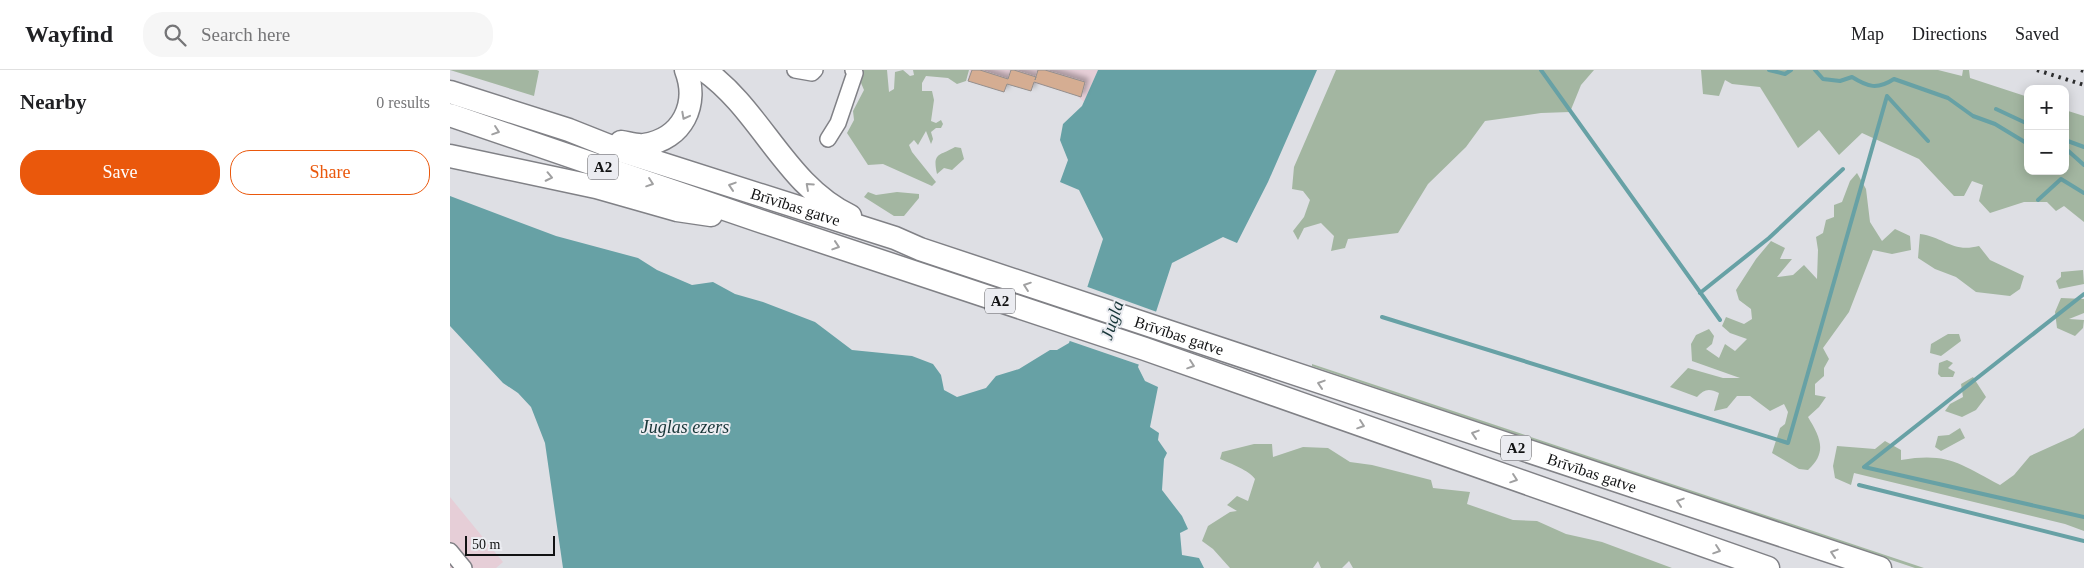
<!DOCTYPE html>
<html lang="en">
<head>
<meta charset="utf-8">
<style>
  :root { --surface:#fff; --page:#f6f6f6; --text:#202124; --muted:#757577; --line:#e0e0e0; --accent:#ea580c }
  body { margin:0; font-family:Georgia,serif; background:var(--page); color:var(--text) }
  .controls { position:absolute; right:15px; top:15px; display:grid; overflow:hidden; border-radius:10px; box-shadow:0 2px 12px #0003 }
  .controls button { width:45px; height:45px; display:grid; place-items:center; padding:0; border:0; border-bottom:1px solid var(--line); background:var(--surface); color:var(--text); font:25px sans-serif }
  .scale { position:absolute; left:15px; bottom:12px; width:90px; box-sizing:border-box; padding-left:5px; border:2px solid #111213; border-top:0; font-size:14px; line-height:18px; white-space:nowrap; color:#111213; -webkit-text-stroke:4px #ebecf1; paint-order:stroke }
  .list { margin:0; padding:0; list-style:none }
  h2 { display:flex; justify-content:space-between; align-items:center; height:65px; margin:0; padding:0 20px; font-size:21px }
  h2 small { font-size:16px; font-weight:400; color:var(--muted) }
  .actions { display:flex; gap:10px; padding:15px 20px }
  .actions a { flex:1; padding:11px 0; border:1px solid var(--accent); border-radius:20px; text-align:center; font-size:18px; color:var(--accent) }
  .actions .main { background:var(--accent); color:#fff }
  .icon { flex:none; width:28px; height:28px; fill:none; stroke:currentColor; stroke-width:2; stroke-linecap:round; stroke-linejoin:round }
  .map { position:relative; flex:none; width:1634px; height:498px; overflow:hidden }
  header { display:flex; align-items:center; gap:30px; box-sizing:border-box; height:70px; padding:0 25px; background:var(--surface); border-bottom:1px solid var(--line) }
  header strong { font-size:24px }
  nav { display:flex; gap:28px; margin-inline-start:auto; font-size:18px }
  .search { width:350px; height:45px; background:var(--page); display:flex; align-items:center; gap:12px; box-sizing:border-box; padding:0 18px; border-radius:20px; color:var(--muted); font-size:19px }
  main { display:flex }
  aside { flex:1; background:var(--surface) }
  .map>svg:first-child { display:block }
  .industrial { fill:#e6ced7 }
  .green { fill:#a3b6a1 }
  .water { fill:#67a1a5 }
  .pier { fill:#dedfe4 }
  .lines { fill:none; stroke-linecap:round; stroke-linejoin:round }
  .stream { stroke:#67a1a5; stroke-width:4 }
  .building { fill:#d5ad92; stroke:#948f8d; filter:url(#shadow) }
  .minor-casing { stroke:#808186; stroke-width:18 }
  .highway-casing { stroke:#808186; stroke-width:25 }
  .minor { stroke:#fff; stroke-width:15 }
  .highway { stroke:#fff; stroke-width:22 }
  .rail { stroke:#2c2d2e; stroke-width:4; stroke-dasharray:2.5 5; stroke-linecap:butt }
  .oneway { stroke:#a0a0a1 }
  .labels { text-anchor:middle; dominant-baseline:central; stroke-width:4; stroke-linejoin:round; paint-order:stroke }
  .shield { fill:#ebecf1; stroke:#525356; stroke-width:1 }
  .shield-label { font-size:15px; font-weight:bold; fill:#111213 }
  .street-label { font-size:16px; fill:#111213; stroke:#ebecf1 }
  .water-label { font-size:18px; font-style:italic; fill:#173537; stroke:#ebecf1 }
</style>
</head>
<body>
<header>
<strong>Wayfind</strong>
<div class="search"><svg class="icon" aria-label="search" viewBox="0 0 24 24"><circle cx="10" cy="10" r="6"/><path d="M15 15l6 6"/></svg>Search here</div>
<nav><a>Map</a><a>Directions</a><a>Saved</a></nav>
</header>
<main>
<aside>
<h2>Nearby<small>0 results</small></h2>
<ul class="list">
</ul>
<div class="actions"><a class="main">Save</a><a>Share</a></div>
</aside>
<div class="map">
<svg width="1634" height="498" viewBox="0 0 1634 498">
  <defs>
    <filter id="shadow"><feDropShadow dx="3.5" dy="-3.5" stdDeviation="2.5" flood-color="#0004"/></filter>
  </defs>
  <rect width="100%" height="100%" fill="#dedfe4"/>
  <path class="industrial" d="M520,0H648L634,32L626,25L584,13L581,21L557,14L554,22L518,11Z
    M0,427L53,492L46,498H0Z"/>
  <path class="green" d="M0,0H87L89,1L84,26Z
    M412,0H437L439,22L444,19L445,2L453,0L460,6L464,5L463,0H519L516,11L507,14L498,8L476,6L472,13V21H482L484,30L481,51L486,53L491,50L493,54L491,58H486L481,62L483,69L481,74L476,61L468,75L464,70L459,75L462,82L486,112L482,116L433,94L418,95L397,63L404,50L403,41L414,20L411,13Z
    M886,0H1144L1131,15L1120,42L1091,43L1035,51L1016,77L978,114L948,163L898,169L895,178L881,181L884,166L871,153L854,158L848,170L843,161L854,147L860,130L853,121L842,119L844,97Z
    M1251,0H1488L1512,6L1513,0H1519L1520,8L1578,27V101H1615V40L1634,46V152L1614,136L1606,141L1597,132H1574L1540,143L1529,131L1533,115L1522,111L1514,126H1504L1469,89L1412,63L1389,85L1369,60L1348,78L1310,17L1282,14L1275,10L1269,26L1253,24Z
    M505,77L511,78L514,89L502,100L494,98L487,104C482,82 490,86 505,77Z
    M1407,103L1416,119L1420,152L1432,171L1445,159L1460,166L1461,180L1442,184L1423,180L1399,242L1373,278L1379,289L1374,298V306L1365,314V325L1376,327L1369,337L1358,347C1370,367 1378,382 1358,400L1349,399L1322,383L1330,358L1335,354L1338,342L1334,334L1320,341L1300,326H1287L1277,338L1264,341L1269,323C1259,318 1254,319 1247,327L1220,317L1238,298L1273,308H1290L1242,291L1241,274L1246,265L1259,259L1264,266L1262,274L1256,279L1269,288L1275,274L1285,281L1297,269L1280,263L1272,256L1276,247L1294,254L1302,249L1301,239L1289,230L1286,220L1306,189L1321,171L1335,178L1330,189H1342L1327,207L1343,205L1354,195L1367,209L1368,180L1366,167L1373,163L1376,150L1384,147V135L1392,132L1400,111Z
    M418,122L426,125L447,122L469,124V128L454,146H444L414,127Z
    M1470,164C1494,167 1502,183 1529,176L1540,190L1574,206L1570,219L1560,226L1526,222L1506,207L1485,199L1468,188Z
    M1633,200L1634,214L1609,219L1606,211L1611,207V202Z
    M1611,228L1634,229V243L1619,249L1634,250L1633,258L1625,266L1607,258L1605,242Z
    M1498,264H1509L1511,271L1491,286L1480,283L1481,274Z
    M1497,290L1503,293L1498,298L1505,302L1503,307H1491L1488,304L1489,293Z
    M862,294L1474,498H1465L862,296Z
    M1523,307L1536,327L1526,340L1512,347L1495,341L1500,334L1513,327L1511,314Z
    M1510,358L1515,368L1491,381L1485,377L1488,366L1499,365Z
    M1634,358V461L1615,454L1404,403L1401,415L1385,408L1383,396L1387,376L1425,379L1435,371L1451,380V390C1498,382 1510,394 1550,415L1564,405L1580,386L1624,366Z
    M804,374H822L823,387L853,377L878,378L900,392L922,395L981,410L983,418L1020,422L1017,434L1063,450L1087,451L1116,464L1152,472L1222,498H903L899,491L892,498H871L868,491L863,498H780L763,479L752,471L758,456L780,442L787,441L777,435L787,426L798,431L805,409C800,401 780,393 770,389L772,382Z"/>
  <path class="water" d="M648,0H867L818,112L787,173L773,167L722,193L688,297L695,311L708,317L700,357L709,363L708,370L717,383L714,389L712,420L732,446L738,459L730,463L732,485L749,488L754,498H113L95,373L81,337L68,323L53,313L0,256V126L106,166L188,188L207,200L242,215L263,212L285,224L313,232L365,252L402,280L462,286L483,294L491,305L494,320L507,327L536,318L546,306L569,299L600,280H607L619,273L653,169L629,120L610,112L618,90L610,70L613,54L632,36Z"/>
  <path class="pier" d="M635,216L707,242L690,295L617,270Z"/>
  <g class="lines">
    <path class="stream" d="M1091,0L1270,250
      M1319,0L1335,4L1341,0
      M1365,0L1373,9L1390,11L1402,7C1418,17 1427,20 1444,9L1498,28L1523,46L1545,54L1578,74
      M1546,39L1578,54
      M1615,70L1634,77
      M1615,78L1634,95
      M1588,130L1611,109L1634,123
      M1250,223L1319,168L1393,99
      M1634,224L1414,397L1634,447
      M932,247L1338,373L1437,26L1478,71
      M1409,415L1634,471"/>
  </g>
  <path class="building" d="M522,0H530L558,9L561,0H564L586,7L585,10L588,0H595L635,12L631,27L584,12L581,21L557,14L554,22L518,11Z"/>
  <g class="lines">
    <g class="minor-casing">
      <path id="minor" d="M345,0L362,3L365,0
        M378,69L388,53L405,3L403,0
        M0,481L14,498"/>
    </g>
    <g class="highway-casing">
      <g id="highway">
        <path d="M254,0C311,40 335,115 400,146"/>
        <path id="s1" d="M0,22L119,60L172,81L445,168L470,179L1430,498"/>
        <path d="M0,45L307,150L695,279L1318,498"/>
        <path d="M171,72C178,73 187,76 194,75C233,69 249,34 236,0"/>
        <path d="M0,86L146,117L227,140L261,145"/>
      </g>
    </g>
    <use href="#minor" class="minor"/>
    <use href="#highway" class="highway"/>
    <path class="rail" d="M1587,0L1634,15
      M1631,0L1634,1"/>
  </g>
  <defs><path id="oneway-chevron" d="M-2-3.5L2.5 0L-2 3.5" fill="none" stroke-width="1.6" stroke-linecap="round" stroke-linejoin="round" transform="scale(1.25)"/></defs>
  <g class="oneway">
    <use href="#oneway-chevron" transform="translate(235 46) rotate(118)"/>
    <use href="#oneway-chevron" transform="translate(46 61) rotate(19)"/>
    <use href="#oneway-chevron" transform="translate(99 107) rotate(12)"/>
    <use href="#oneway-chevron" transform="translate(200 113) rotate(19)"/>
    <use href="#oneway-chevron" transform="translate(282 116) rotate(-162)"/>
    <use href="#oneway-chevron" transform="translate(359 116) rotate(-138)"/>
    <use href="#oneway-chevron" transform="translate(386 176) rotate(18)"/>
    <use href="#oneway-chevron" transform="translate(577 216) rotate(-161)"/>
    <use href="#oneway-chevron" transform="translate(741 295) rotate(19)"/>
    <use href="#oneway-chevron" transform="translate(871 314) rotate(-162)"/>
    <use href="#oneway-chevron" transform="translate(911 355) rotate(19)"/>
    <use href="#oneway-chevron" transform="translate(1025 364) rotate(-162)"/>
    <use href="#oneway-chevron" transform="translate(1064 409) rotate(19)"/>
    <use href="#oneway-chevron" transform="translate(1230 432) rotate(-162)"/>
    <use href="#oneway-chevron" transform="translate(1267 480) rotate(19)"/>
    <use href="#oneway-chevron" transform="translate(1384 483) rotate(-162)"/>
  </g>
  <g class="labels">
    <g class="shield">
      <rect x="138" y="84.5" width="30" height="25" rx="4"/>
      <rect x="535" y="218.5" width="30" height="25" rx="4"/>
      <rect x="1051" y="365.5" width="30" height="25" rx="4"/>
    </g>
    <g class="shield-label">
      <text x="153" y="97">A2</text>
      <text x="550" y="231">A2</text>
      <text x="1066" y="378">A2</text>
    </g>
    <g class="street-label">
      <text stroke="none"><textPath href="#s1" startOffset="364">Brīvības gatve</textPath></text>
      <text stroke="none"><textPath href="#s1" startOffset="769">Brīvības gatve</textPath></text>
      <text stroke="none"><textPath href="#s1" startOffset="1204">Brīvības gatve</textPath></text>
    </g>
    <g class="water-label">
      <text transform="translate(662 250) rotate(-72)">Jugla</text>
      <text x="235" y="357">Juglas ezers</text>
    </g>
  </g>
</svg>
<div class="controls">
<button>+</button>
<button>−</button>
</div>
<div class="scale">50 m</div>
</div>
</main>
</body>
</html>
